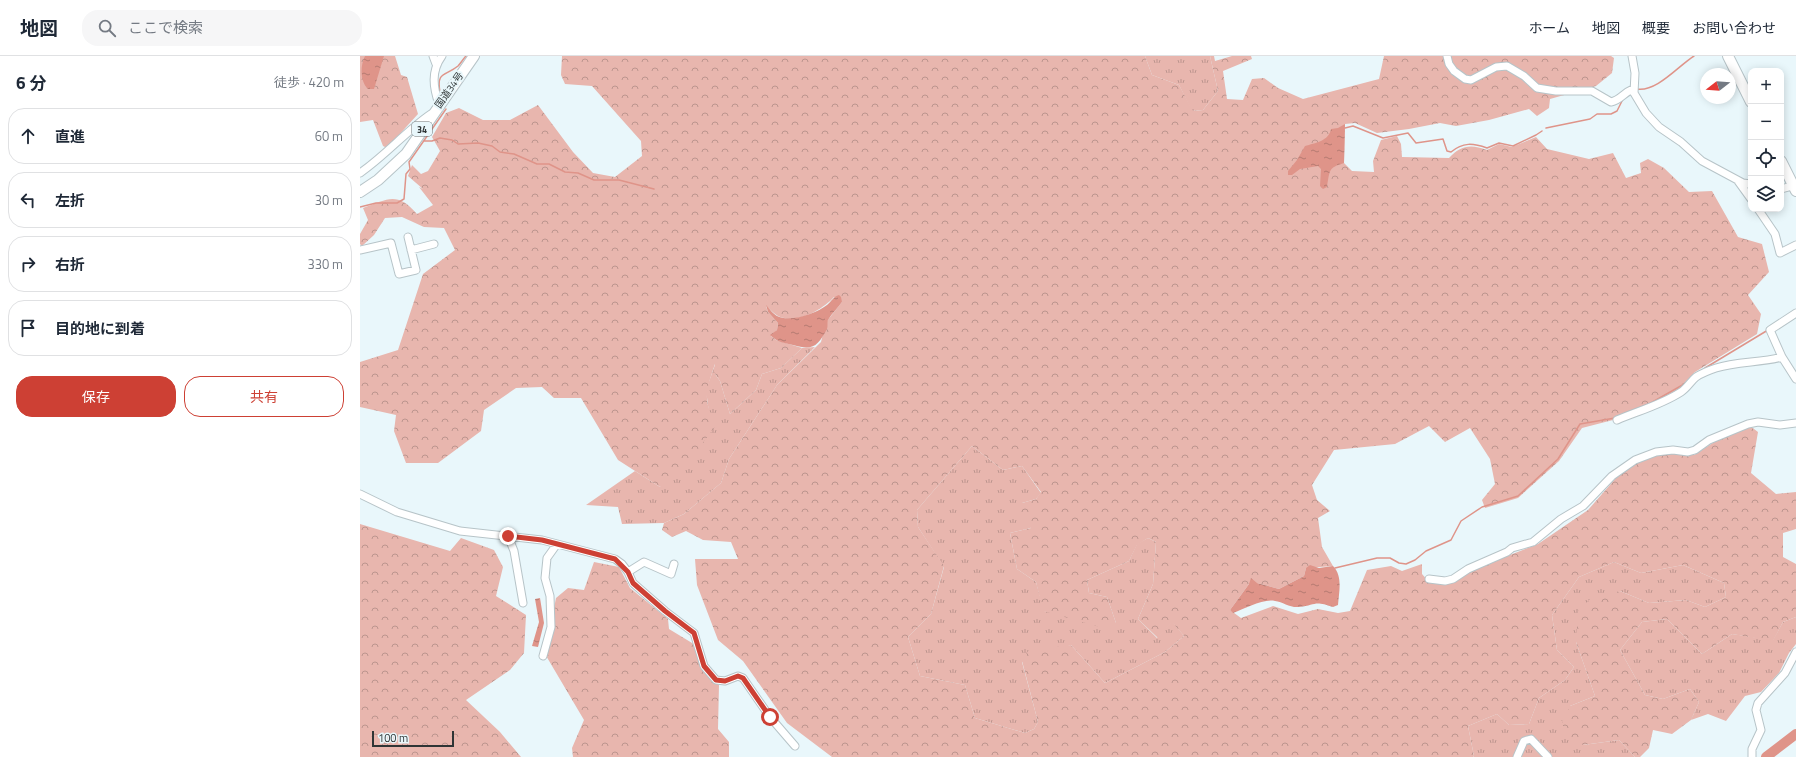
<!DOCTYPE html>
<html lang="ja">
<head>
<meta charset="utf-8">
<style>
  :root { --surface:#fff; --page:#f6f6f7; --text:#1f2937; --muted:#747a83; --line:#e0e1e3; --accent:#cd4034 }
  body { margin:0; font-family:"Titillium Web","Noto Sans JP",sans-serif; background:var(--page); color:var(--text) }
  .controls { position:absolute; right:12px; top:12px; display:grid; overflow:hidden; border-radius:8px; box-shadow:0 2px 10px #0003 }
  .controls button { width:36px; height:36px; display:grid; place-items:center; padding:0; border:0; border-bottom:1px solid var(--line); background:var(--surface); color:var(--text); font:20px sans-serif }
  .compass { position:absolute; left:1340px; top:12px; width:36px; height:36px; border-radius:50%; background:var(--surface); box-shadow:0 2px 10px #0003; rotate:253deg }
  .scale { position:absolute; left:12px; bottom:10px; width:82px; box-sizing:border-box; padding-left:4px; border:2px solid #2f3536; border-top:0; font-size:11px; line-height:14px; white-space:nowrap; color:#2f3536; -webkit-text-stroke:3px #e9f7fb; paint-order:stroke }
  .stop { position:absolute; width:12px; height:12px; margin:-9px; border:3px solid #cd4034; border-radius:50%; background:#fff }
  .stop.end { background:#cd4034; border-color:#fff; box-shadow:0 1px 4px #0008 }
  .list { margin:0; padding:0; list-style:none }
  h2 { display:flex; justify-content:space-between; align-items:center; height:52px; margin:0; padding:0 16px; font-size:17px }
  h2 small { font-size:13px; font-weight:400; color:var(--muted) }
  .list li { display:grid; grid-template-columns:26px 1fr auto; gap:12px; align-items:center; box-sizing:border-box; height:56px; margin:0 8px 8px; padding:0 8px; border:1px solid var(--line); border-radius:16px }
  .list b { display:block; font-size:15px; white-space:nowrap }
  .list em { font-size:13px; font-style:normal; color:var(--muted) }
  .actions { display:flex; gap:8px; padding:12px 16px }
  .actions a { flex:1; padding:9px 0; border:1px solid var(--accent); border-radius:16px; text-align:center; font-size:14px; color:var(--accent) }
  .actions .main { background:var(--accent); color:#fff }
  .icon { flex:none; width:22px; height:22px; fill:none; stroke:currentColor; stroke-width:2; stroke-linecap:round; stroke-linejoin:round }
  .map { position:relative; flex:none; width:1436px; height:701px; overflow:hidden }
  header { display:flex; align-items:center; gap:24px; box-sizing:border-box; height:56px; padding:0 20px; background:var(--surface); border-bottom:1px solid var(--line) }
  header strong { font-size:19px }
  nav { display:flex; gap:22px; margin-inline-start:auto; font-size:14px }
  .search { width:280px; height:36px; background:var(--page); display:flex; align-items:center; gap:10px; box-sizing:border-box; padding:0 14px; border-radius:16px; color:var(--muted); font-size:15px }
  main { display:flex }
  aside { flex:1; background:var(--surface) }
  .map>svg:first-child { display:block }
  .grass { fill:url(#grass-tufts) }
  .forest { fill:url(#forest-crowns); fill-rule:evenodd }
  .water { fill:url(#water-ripples) }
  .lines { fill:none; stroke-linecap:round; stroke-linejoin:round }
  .stream { stroke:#df9489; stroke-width:1.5 }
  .river { stroke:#df9489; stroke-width:10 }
  .minor-casing { stroke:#b7c4c8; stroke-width:9 }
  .highway-casing { stroke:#b7c4c8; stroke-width:12 }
  .minor { stroke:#fff; stroke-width:7 }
  .highway { stroke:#fff; stroke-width:10 }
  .route { stroke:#cd4034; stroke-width:5 }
  .labels { text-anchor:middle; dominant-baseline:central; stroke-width:4; stroke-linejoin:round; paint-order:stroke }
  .shield { fill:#e9f7fb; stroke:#676f71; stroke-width:1 }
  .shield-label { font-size:9px; font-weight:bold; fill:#2f3536 }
  .street-label { font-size:10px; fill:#2f3536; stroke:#e9f7fb }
</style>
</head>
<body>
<header>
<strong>地図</strong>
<div class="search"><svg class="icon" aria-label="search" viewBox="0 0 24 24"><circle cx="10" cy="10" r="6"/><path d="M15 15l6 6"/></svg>ここで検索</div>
<nav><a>ホーム</a><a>地図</a><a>概要</a><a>お問い合わせ</a></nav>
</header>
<main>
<aside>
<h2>6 分<small>徒歩 · 420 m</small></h2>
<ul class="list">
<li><svg class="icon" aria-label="ahead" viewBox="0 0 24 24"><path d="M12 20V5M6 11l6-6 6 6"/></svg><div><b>直進</b></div><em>60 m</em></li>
<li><svg class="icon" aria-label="left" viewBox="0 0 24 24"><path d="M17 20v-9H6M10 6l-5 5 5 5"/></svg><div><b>左折</b></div><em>30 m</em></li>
<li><svg class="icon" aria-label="right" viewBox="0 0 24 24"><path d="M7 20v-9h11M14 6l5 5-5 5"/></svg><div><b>右折</b></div><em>330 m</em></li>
<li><svg class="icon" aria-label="arrive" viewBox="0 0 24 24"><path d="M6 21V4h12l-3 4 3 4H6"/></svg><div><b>目的地に到着</b></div></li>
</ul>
<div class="actions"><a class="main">保存</a><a>共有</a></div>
</aside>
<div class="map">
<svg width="1436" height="701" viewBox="0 0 1436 701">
  <defs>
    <pattern id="grass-tufts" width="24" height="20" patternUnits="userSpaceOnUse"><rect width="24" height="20" fill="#e8b6ae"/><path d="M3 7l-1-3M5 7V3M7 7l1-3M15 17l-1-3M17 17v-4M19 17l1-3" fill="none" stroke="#bc958e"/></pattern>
    <pattern id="forest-crowns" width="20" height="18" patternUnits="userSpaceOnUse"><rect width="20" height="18" fill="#e8b6ae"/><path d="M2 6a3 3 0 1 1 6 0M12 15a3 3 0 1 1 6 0" fill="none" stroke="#bc958e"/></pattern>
    <pattern id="water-ripples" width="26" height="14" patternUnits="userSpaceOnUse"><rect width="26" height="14" fill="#df9489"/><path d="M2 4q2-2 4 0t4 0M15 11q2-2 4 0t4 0" fill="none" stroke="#b57a71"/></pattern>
  </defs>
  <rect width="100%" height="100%" fill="#e9f7fb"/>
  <path class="grass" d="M785,0H850L858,35L843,54L832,55L819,29L792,19Z
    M455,291L417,329L369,403L361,427L324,458L304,467L262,468L258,451L226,449L275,415L300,431L349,357L346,334L356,306L355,318L360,325L370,358L396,334L402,318L421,312L442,292Z
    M612,390L643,414L662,410L681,437L676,443L662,447L671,472L650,477L657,513L676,526L684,555L756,567L747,541L729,537L727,524L769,505L777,488L788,482L796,486L793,528L778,563L797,582L812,565L824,580L805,596L745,627L711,589L662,606L678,666L674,673L665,677L615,662L605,629L560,620L548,581L571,558L584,511L558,471L557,454Z
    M1254,506L1281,517L1323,509L1364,527L1366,541L1345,551L1326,544L1289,547L1260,535L1216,586L1235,640L1210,650L1223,689L1259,684L1275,701H1113L1114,700L1108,670L1137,658L1149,669L1169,668L1179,642L1205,624L1214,611L1197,594L1192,559L1219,521Z
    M1436,561V588L1429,597L1419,617L1401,636L1385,640L1366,665L1348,658L1331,664L1339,646L1330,633L1303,643L1285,639L1260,594L1282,566L1307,563L1342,598L1372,578L1413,584L1423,566Z"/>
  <path class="forest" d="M0,0H35L41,19L47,21L58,58L27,92L23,90L13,64L0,66Z
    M202,0H785L792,19L819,29L833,55L843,54L858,35L850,0H854L855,5L872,0H891L892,3L863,15L867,43L883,44L892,23L904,22L918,32L943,43L1019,23L1024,0H1251L1254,2L1252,17L1236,30L1190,43L1189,52L1177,60L1169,53L1129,64L1096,70L1080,67L1049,73L1017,77L995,67L985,68L984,107L992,115L1014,116L1013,105L1021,84L1037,80L1041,88L1042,101L1089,102C1101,89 1111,88 1127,94L1139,88L1152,91L1176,81L1187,93L1229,103L1253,97L1266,122L1281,117L1280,107L1288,103L1304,112L1329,136L1352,135L1378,181L1402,188L1409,216L1388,239L1401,258L1397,278L1335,316L1319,333L1289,350L1277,353L1253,364L1222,372L1199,405L1158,442L1125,452L1122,444L1135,428L1130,403L1110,372L1085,386L1069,370L1035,388L974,394L952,429L957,444L970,455L958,462L962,491L973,510L946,512L944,520L919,533L897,527L889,528L870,554L881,562L913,550L938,558L958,553L978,557L990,555L1007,514L1031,510L1042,515L1062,508V518L1070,527H1090L1119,511L1178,488L1228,454L1256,422L1276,407L1296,399L1313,397L1334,399L1359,383L1390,370L1398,376L1391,417L1416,438L1436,436V473L1423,477V501L1436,508V561L1423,566L1413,585L1372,578L1342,598L1307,563L1282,566L1260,594L1285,639L1303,643L1330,633L1339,646L1331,664L1312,678L1293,674L1289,692L1280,701H1275L1259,684L1223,689L1205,678L1202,665L1210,650L1235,640L1216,586L1218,555L1229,544L1260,535L1289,547L1326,544L1345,551L1366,541L1364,527L1323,509L1281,517L1254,506L1219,521L1192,559L1197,594L1214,611L1205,624L1179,642L1169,668L1149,669L1137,658L1108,670L1114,700L1113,701H472L427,667L383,605L358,584L337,529L335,503H378L371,486L343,484L326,475L312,481L302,474L304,467L324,458L361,427L369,403L417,329L461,286L463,278L467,272V265L482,246L474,241C462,254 436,269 418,260C414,258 410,253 406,250L408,256L418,267L417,274L411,280L416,284L442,292L421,312L402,318L396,334L370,358L360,325L355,318V308C347,332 341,345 357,368L318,420L300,431L258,404L221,342H194L182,331L156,332L124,354L121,375L78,407H46L34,375L36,359L0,351V306L38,294L63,218L95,194L84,172L64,171L42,161L25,162L14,179L2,190L0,188V178L8,164L3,152C28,143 37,135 57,158L73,149L59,131L63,133L48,120L52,109L61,118L68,115L80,95L72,81L86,57L99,52L123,64H150L178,49L213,96L233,117L255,121L282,100L281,85L232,30L205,28L201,19ZM612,390L643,414L662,410L681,436L676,443L662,447L655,454L671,472L650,477L657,513L676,526L683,555L740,571L756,567L747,541L729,537L727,524L769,505L777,489L788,482L796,486L793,528L778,563L798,582L812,566L824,580L805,596L745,627L711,589L668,595L662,605L678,666L674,673L665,677L615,662L605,629L560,620L548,581L571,558L584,510L558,471L557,454Z
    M0,468L90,495L101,482L134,494L143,511L136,540L166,559L164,597L150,614L106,644L140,676L161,701H0Z
    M234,506L259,511L270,532L308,563L309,573L337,590L343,614L359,629L358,673L369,686V701H213L212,692L224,664L185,598L196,542L208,532L224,534Z"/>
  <path class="water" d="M5,0H24L14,33H8C0,25 0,10 5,0Z
    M985,68L984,107C968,112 970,114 967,131L963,133L960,130L961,113L958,110L940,113L932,119H928V115L937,104L945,90C955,87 969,85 971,73L978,72Z
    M479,239L481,241L482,246C478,252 472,257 468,264C467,266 468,270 467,273C458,290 453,295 433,289C424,287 417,286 410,279L417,274L418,267L408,256L406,249C409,252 413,258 417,260C430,267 457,257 467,249C472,245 473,241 479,239Z
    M950,509L959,512L973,510C983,520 979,536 978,549L973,551C954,544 956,549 939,551C930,552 923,546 915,545C904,542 884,553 873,557L870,554L889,528L891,522L897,527L919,533L944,520L946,512Z
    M180,542L184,567L178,591L172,590L179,566L175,543Z"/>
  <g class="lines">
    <path class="stream" d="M1277,33C1297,36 1318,10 1334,0
      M80,36C76,15 86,20 98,10C101,7 103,3 106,0
      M985,72L993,70L1023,82L1048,77L1056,87L1083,83L1087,95L1091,96C1103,86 1113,87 1127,92L1139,87L1153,90L1176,79L1182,75
      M1186,72L1230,63L1237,58H1251L1257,55L1263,43
      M64,85H72L80,82L92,84L98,88L118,87L132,90L140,96L154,98L177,108H189L205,116L218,117L234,124H259L294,133
      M0,151L16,147H37L44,143L46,118L50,113L49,106L86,53
      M1345,312L1408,274
      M1265,357L1289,348L1326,327
      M975,512L1017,502H1030L1039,507L1046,508L1055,504L1066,495L1091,484L1101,465L1122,451L1158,440L1198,403L1220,368L1255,362"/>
    <path class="river" d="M1406,701L1436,678"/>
    <g class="minor-casing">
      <path id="minor" d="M73,0L76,8
        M1087,0L1089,8L1094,15L1105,23L1111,24L1136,11L1147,10L1164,20L1177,32L1196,35H1232L1251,46C1261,44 1263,37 1273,33
        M1272,0L1275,17L1274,37L1286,57L1299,71L1321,86L1342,105L1383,127L1391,128
        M79,48C73,31 71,15 82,0
        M0,117C26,99 46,75 71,58
        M1378,125L1391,143
        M1421,133L1436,129
        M1398,153L1415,178L1420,197L1436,189
        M0,194L31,187L39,218L56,214L48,181
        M51,194L74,188
        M1436,257L1410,274L1422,301L1436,323
        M1257,364C1278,355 1301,349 1321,336C1327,332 1331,325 1336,321C1342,317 1350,314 1356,312C1377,305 1400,307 1422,301
        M0,438L37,456L100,475L182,484L255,503L262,508L268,516L273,527L305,555L334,577L344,610L356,624L365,625L378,620L383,622L410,661L435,690
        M148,480L154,495L163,547
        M268,516L284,506L311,518L314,508
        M1069,523L1085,525L1093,523L1108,513L1147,496L1152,492L1173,486L1201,463L1223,450L1252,420L1275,404L1296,396L1313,394L1328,396L1335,394L1349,384L1388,368L1398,366L1420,369L1436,367
        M183,600L191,571L190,540L185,522L187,502L197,488
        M1157,701L1164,685L1171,683L1188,701
        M1392,701V693L1401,674L1396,654L1398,647L1425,617L1436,596"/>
    </g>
    <g class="highway-casing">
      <path id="highway" d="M1368,0L1391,46
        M1421,105L1436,135
        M0,136L18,124L46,98L114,0"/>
    </g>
    <use href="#minor" class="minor"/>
    <use href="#highway" class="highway"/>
  </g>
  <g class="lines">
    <path class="route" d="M148,480L182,484L255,503L268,516L273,527L305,555L334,577L344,610L356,624L365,625L378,620L383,622L410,661"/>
  </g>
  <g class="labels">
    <rect class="shield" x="52" y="66" width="20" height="14" rx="3"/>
    <g class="shield-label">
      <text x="62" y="73">34</text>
    </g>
    <g class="street-label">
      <text transform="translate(89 34) rotate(-55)">国道34号</text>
    </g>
  </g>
</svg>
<div class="controls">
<button>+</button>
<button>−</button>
<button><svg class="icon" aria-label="locate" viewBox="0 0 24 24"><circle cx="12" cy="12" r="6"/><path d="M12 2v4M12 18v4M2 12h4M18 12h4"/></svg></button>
<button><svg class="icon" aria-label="layers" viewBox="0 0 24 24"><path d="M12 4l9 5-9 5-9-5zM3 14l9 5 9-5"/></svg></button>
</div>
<svg class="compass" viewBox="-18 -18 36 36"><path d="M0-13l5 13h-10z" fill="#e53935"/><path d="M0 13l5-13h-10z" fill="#747a83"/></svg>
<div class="scale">100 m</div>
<div class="stop" style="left:410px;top:661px"></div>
<div class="stop end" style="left:148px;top:480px"></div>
</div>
</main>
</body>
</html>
